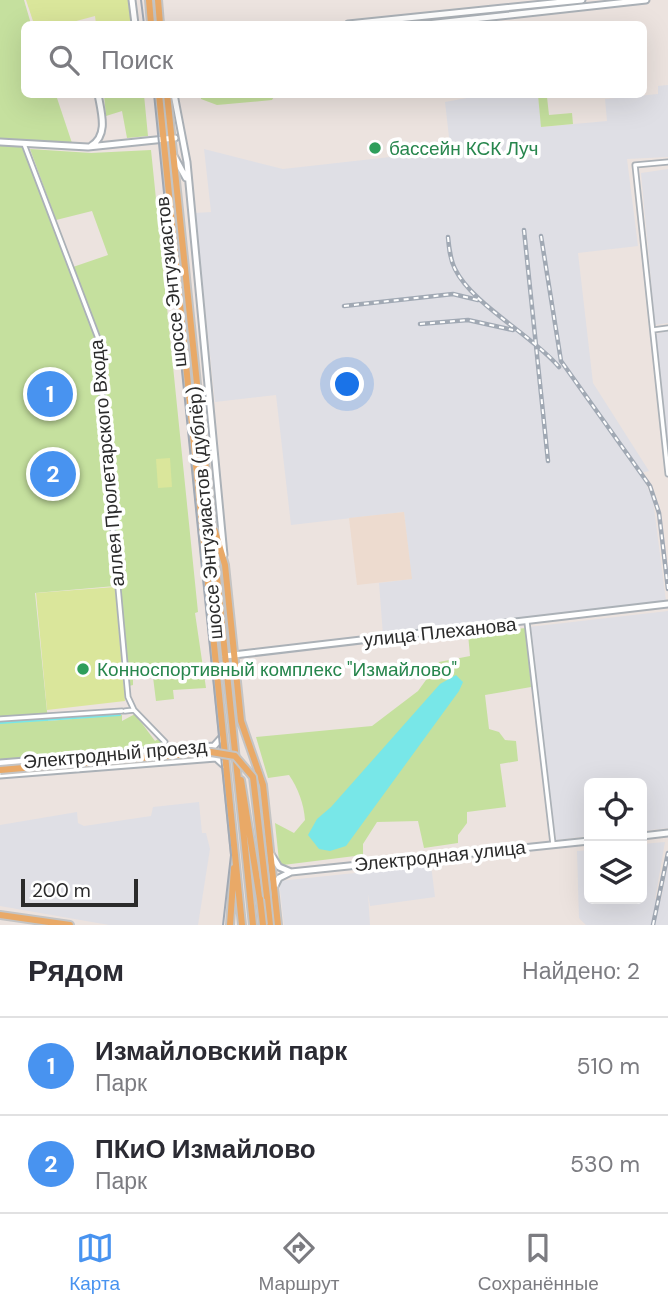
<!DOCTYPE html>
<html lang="ru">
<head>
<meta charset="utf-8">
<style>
  :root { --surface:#fff; --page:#f7f7f7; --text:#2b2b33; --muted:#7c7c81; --line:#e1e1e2; --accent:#4893f0 }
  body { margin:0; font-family:"DM Sans",sans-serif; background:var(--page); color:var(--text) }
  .controls { position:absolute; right:21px; bottom:21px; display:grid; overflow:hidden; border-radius:10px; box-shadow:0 7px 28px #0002 }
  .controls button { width:63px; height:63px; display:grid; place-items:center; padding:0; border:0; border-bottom:2px solid var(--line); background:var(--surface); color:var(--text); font:35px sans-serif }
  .scale { position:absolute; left:21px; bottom:18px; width:117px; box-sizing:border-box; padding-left:7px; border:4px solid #2b2b2b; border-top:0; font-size:19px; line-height:24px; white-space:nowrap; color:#2b2b2b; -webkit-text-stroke:5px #fff; paint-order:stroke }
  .you { position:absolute; left:348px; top:385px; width:24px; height:24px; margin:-18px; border:5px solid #fff; border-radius:50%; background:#1a73e8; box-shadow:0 0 0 10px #1a73e833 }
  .badge { display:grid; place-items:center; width:46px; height:46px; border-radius:50%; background:var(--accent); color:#fff; font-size:23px; font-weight:700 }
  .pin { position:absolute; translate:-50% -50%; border:4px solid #fff; box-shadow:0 2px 7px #0006 }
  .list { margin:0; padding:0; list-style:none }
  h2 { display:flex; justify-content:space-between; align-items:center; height:91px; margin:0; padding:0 28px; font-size:30px }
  h2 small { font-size:23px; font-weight:400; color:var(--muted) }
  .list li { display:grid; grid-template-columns:46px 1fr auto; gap:21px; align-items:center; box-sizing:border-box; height:98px; padding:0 28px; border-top:2px solid var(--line) }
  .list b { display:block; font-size:26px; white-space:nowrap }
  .list p { margin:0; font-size:23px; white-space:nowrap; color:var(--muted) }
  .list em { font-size:23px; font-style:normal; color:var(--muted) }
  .icon { flex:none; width:38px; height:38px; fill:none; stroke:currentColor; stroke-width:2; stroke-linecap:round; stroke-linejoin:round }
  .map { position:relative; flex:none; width:668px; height:925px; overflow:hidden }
  .search { position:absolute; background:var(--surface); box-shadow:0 7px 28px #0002; left:21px; right:21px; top:21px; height:77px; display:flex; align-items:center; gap:18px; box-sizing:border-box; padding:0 24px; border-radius:10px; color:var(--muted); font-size:26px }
  .sheet { height:287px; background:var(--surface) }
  nav { display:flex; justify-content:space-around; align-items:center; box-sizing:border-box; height:98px; border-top:2px solid var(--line); background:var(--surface); font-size:19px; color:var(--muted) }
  nav a { display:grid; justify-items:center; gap:4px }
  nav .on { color:var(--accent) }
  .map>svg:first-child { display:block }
  .industrial { fill:#dfdfe5 }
  .education { fill:#eddbcf }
  .green { fill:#c5e09e }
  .pitch { fill:#dae69b }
  .water { fill:#78e7e8 }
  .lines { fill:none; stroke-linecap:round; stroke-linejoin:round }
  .stream { stroke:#78e7e8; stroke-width:2 }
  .street-casing { stroke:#abb1b7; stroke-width:7 }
  .secondary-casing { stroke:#abb1b7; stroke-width:9 }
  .primary-casing { stroke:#c4c4c4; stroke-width:10 }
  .street { stroke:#fff; stroke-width:3.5 }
  .secondary { stroke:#fff; stroke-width:5 }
  .primary { stroke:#e9a967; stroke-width:6 }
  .tram { stroke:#a1a9b4; stroke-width:2 }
  .rail-casing { stroke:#a1a9b4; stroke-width:4.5 }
  .rail { stroke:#fff; stroke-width:2; stroke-dasharray:5; stroke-linecap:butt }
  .primary-bridge-casing { stroke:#c4c4c4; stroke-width:10; stroke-linecap:butt }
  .primary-bridge { stroke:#e9a967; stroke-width:6 }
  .leisure-dot { fill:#2e9e5b; stroke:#fff; stroke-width:2.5 }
  .labels { text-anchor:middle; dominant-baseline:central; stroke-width:7; stroke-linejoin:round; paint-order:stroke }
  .leisure-label { font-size:19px; fill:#27864d; stroke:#fff; text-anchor:start }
  .street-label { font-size:19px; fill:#2b2b2b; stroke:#fff }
</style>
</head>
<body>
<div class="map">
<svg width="668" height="925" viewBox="0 0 668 925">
  <rect width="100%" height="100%" fill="#ece3df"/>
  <path class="industrial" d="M668,85V157L627,159L638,246L578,253L593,383L649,471L641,473L653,500L666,601L383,635L379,583L411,579L404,512L291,525L276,395L215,402L195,213L211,212L204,149L283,169L435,152L438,148L450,146L445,102L483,95H538L542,127L607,121L605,99L658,94V86Z
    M668,169V323L655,325L641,173Z
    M668,331V446L656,334Z
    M668,611V828L642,831V783H589V836L556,840L529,627Z
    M199,802L202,833H206L210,849L198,925H109L0,906V825L77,812L78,823L84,826L151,816L153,807Z
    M665,842L655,899L661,900L668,864V925H586L579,918L577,851L589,850V899H642V844Z
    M431,865L435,897L370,906L368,894L370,925H284L279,881Z"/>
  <path class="education" d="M404,512L412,579L357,585L349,518Z"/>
  <path class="green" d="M0,0H24L31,24H24V94L56,95L72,143L20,140L98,341L115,586L35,593L48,721L122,715V721L135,714L155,741L158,739L162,743L160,748L116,753L120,745L115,752L0,762Z
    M104,95H144L148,136L127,138L122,111L106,116Z
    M201,95V94L275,95L272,100L217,105L201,99Z
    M538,95H562L547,97L549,115L572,113L573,124L541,127Z
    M30,149L91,153L151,150L198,612L195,613L206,688L173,690L174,699L156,701L153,677L133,679V685L129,686L111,494L102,341L73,267L108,255L92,211L56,220Z
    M526,628L531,687L485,695L489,729L499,732L505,740L516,741L518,761L500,764L506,807L467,812V823L458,835V843L424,848L418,821L377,822L363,844V855L283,865L279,861L275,823L294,833L305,820C304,804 298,788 289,775L268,778L256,737L372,726L418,691L439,662L470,656L468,634Z"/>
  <path class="pitch" d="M26,0H128L131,24H96L95,16L65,24H34Z
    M170,458L172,487L158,488L156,459Z
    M115,587L125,701L47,710L36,593Z"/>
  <path class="water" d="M456,675L463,682L459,691L346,846L330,851L319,849L308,835L317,819L331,807L440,684Z"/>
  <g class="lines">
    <path class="stream" d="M0,723L120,715"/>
    <g class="street-casing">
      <path id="street" d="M24,144L99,341L105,444L128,697L134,710L165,742L162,749
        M668,162L635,165L668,474
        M653,330L668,328
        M527,622L553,844
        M125,711L134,710
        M0,719L122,711"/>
    </g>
    <g class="secondary-casing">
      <path id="secondary" d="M132,0L135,24
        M348,24L582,0
        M427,24L646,0
        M174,94L187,162L224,555
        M0,142L88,147L175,138
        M91,146C109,135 101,112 98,94
        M174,156L186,178
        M225,656L668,604
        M0,763L214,746L222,737
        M0,775L216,758L226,767
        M642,836L668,833
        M271,854L279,867L291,872
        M275,886L279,878L291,872L589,841"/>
    </g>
    <g class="primary-casing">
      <path id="primary" d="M149,0L151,24
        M158,0L160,24
        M159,94L242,925
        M167,94L253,925
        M215,531L225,565L241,721L263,785L278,925
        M241,780L260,899
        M267,897L270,925
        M0,915L70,925
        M230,925L234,868"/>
    </g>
    <use href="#street" class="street"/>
    <use href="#secondary" class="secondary"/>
    <use href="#primary" class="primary"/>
    <path class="tram" d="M141,0L144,24
      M154,94L231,855L223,925"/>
    <g class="rail-casing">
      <path id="rail" d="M524,230L548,461
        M541,236L561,361L650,486L659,513L668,589
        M448,237C449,248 450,259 455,269C472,304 532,335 559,367
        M344,306L453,294L478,300
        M420,324L468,320L513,330
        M653,925L668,853"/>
    </g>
    <use href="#rail" class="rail"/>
    <g class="primary-bridge-casing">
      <path id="primary-bridge" d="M0,770L211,752L235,756L253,777L267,897
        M260,899L263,925"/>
    </g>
    <use href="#primary-bridge" class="primary-bridge"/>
  </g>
  <g class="leisure-dot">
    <circle cx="375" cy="148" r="7"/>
    <circle cx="83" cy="669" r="7"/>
  </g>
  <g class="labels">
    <g class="leisure-label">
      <text x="389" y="148">бассейн КСК Луч</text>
      <text x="97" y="669">Конноспортивный комплекс "Измайлово"</text>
    </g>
    <g class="street-label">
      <text transform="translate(171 282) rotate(-96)">шоссе Энтузиастов</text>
      <text transform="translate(107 463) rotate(-95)">аллея Пролетарского Входа</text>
      <text transform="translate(205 513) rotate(-95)">шоссе Энтузиастов (дублёр)</text>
      <text transform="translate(440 632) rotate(-6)">улица Плеханова</text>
      <text transform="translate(115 754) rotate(-5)">Электродный проезд</text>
      <text transform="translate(440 856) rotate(-6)">Электродная улица</text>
    </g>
  </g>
</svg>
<div class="controls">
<button><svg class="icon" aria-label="locate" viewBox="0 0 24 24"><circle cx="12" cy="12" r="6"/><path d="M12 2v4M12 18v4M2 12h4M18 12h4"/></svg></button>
<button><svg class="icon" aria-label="layers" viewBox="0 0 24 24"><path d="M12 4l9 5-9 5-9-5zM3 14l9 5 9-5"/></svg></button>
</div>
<div class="scale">200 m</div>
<div class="you"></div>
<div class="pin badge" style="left:50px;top:394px">1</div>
<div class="pin badge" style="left:53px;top:474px">2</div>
<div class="search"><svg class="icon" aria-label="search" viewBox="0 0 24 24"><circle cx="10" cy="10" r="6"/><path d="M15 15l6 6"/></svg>Поиск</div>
</div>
<section class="sheet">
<h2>Рядом<small>Найдено: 2</small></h2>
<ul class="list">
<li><span class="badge">1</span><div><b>Измайловский парк</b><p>Парк</p></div><em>510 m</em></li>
<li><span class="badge">2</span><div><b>ПКиО Измайлово</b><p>Парк</p></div><em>530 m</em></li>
</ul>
</section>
<nav>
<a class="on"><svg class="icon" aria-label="map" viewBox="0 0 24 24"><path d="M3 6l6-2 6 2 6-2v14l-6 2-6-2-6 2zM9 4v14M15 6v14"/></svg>Карта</a>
<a><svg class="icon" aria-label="directions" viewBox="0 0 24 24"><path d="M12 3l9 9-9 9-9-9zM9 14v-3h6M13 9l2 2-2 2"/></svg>Маршрут</a>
<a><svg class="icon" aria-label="saved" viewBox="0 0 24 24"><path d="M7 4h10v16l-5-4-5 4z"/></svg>Сохранённые</a>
</nav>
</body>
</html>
